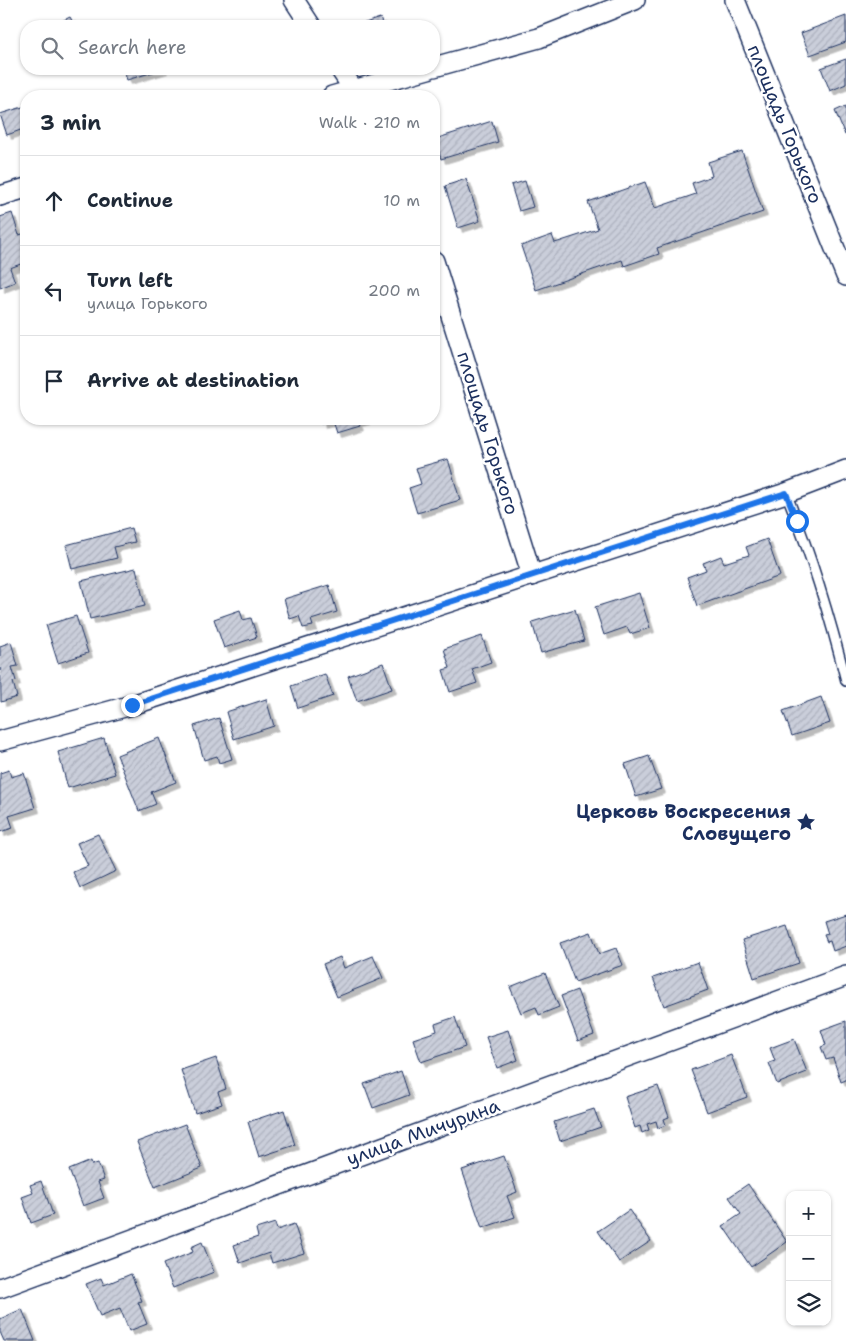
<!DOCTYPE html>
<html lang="en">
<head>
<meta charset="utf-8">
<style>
  :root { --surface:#fff; --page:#f6f6f7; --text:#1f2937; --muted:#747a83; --line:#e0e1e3 }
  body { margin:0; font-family:"Shantell Sans",sans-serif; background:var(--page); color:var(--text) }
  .controls { position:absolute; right:15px; bottom:15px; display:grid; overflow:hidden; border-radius:10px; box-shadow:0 1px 4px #0004 }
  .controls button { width:45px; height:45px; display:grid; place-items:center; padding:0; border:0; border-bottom:1px solid var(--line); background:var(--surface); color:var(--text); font:25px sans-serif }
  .stop { position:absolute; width:15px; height:15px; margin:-11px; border:4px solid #1a73e8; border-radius:50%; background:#fff }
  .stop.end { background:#1a73e8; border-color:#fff; box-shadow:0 1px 5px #0008 }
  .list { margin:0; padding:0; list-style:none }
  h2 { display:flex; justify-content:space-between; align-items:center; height:65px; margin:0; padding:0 20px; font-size:21px }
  h2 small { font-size:16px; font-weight:400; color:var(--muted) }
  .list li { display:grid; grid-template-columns:32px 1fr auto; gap:15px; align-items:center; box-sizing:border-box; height:90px; padding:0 20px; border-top:1px solid var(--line) }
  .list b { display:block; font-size:19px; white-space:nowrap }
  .list p { margin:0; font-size:16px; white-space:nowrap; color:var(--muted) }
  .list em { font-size:16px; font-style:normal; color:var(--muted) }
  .icon { flex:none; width:28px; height:28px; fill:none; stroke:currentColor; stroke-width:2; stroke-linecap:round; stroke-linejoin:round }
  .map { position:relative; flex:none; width:846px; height:1341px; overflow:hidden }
  .search { position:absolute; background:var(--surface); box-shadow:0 1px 4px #0004; left:20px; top:20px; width:420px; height:55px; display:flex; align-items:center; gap:12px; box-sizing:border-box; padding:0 18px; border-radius:20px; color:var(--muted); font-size:19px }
  .panel { position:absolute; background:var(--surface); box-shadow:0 1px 4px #0004; left:20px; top:90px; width:420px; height:335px; border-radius:20px }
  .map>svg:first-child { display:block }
  .building { fill:url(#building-hatch); stroke:#1b2f5e; filter:url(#shadow) }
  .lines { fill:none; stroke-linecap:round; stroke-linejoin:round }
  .lane-casing { stroke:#1b2f5e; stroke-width:12 }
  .street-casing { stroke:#1b2f5e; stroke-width:22 }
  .lane { stroke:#fff; stroke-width:9 }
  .street { stroke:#fff; stroke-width:19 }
  .route { stroke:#1a73e8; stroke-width:6 }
  .labels { text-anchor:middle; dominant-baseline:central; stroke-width:5; stroke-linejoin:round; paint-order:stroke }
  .street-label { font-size:19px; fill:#1b2f5e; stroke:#fff }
  .poi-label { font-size:19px; font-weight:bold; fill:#1b2f5e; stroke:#fff; text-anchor:end }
</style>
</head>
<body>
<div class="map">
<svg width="846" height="1341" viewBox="0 0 846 1341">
  <defs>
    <pattern id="building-hatch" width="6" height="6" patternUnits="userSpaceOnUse" patternTransform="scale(1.25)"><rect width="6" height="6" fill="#caceda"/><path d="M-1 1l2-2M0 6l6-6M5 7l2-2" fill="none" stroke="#adb1be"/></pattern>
    <filter id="shadow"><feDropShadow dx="4.5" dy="4.5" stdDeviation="0" flood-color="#0004"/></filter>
  </defs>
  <rect width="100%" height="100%" fill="#fff"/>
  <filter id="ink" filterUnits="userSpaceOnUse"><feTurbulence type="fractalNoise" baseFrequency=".02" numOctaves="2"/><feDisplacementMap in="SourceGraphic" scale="10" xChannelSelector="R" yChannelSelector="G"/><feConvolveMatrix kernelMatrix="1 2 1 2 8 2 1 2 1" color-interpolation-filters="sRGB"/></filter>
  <g filter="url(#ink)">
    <path class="building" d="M846,16V42L810,55L801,33Z
      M70,17L75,26H52Z
      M380,18L383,26H356Z
      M846,59V84L830,91L821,68Z
      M123,69H163L127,80Z
      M26,106V128L7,135L0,114Z
      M846,106V135H845L835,111Z
      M492,121L498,142L441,159L435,139Z
      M742,151L763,212L657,248L659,254L624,266L622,260L536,290L521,246L552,235L555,243L598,229L588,202L645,182L655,208L696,194L692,183L712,176L708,162Z
      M466,179L480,221L458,228L445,186Z
      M525,181L533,207L519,211L511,185Z
      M12,213L19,235L26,233V262L10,268L15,282L0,288V217Z
      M320,419H370L358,422L360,426L337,433L333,421L321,424Z
      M448,459L460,500L417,513L409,488L421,484L416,468Z
      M131,528L135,542L114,547L117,558L72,569L66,545Z
      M767,539L780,576L697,606L687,577L706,570L703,563L721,556L724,563L749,555L746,547Z
      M136,568L145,606L90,619L81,581Z
      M329,585L337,612L311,620L313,626L303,628L299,616L290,619L284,599Z
      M639,593L650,628L630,634L627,627L604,635L595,607Z
      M575,609L584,641L541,653L532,622Z
      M240,610L243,620L251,618L257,637L224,648L214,619Z
      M76,616L88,653L58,663L46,625Z
      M482,636L491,662L472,669L477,683L450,692L443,670L450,668L444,649Z
      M11,642L18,666L12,667L16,681L13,682L17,697L1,702L0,646Z
      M383,663L392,689L357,701L348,676Z
      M325,674L333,696L298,708L291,686Z
      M821,697L830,723L792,736L783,711Z
      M266,699L274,726L234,739L226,712Z
      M219,718L232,759L219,763L217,756L204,760L194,726Z
      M104,738L115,774L68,788L58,752Z
      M159,738L176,782L151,792L156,804L139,811L117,755Z
      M649,756L661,789L636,797L625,764Z
      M9,770L11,777L24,773L35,808L9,816L13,828L0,832V773Z
      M98,834L116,871L80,888L73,872L88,866L77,843Z
      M846,914V946L833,951L830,941L827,942L824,935L828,934L824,921Z
      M787,926L799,963L754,978L742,940Z
      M591,932L599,954L616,948L623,965L575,982L560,943Z
      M373,956L383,978L337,997L323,964L340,957L344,968Z
      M698,962L708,990L664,1006L653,978Z
      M545,973L559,1007L539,1015L536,1007L521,1013L510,987Z
      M577,990L594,1035L578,1041L561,996Z
      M455,1017L465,1047L421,1062L413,1039L437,1031L435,1024Z
      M846,1021V1080L841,1082L833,1058L826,1060L821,1047L826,1045L821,1030Z
      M508,1030L518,1060L497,1068L486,1037Z
      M794,1039L807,1072L777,1084L769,1063L775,1061L770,1048Z
      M731,1055L747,1097L707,1112L691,1070Z
      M216,1058L226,1089L218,1092L222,1104L195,1113L181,1070Z
      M401,1071L409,1095L373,1108L364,1084Z
      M658,1086L669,1117L664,1119L666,1125L658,1128L656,1121L647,1124L649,1130L642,1133L640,1126L635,1128L625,1097Z
      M594,1109L601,1127L560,1141L554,1122Z
      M284,1110L295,1145L259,1157L248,1122Z
      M185,1124L202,1168L155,1187L137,1142Z
      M504,1156L517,1192L507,1196L515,1217L482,1228L462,1170Z
      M91,1161L92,1165L98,1163L104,1180L98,1182L104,1198L83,1206L69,1170Z
      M41,1181L53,1215L31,1223L22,1197L33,1193L30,1185Z
      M748,1184L787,1242L751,1267L723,1226L741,1214L729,1197Z
      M629,1210L651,1241L619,1262L598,1231Z
      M275,1223L277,1230L294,1224L304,1253L272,1263L269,1253L240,1263L234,1245L258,1237L256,1229Z
      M202,1242L214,1272L173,1288L163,1264L193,1252L191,1247Z
      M131,1274L142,1301L138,1302L147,1324L129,1331L120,1308L100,1316L86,1284L101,1278L104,1285Z
      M22,1309L35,1341H4L0,1332V1319Z"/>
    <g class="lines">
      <g class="lane-casing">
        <path id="lane" d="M786,493C811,554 830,617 846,681"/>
      </g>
      <g class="street-casing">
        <path id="street" d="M294,0L311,26
          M735,0L846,276
          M434,67L539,38L635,0
          M340,69L358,96
          M332,96L428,69
          M0,196L26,188
          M434,261L532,576
          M0,741L132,705L786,493L846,470
          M0,1288L846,976"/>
      </g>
      <use href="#lane" class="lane"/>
      <use href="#street" class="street"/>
    </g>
  </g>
  <g class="lines" filter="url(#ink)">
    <path class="route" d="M132,705L786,493L797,521"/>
  </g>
  <defs>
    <g id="sight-bare" transform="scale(1.5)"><path d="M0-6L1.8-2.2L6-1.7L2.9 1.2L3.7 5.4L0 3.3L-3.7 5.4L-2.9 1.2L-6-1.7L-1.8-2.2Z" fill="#1b2f5e" stroke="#fff" stroke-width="2.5" paint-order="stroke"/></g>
  </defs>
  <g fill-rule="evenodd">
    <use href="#sight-bare" x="806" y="822"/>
  </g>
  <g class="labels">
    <g class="street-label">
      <text transform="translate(785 124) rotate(68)">площадь Горького</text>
      <text transform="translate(488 433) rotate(73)">площадь Горького</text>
      <text transform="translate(423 1132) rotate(-20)">улица Мичурина</text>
    </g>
    <g class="poi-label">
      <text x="791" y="811">Церковь Воскресения<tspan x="791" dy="22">Словущего</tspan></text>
    </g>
  </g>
</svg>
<div class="controls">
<button>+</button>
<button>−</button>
<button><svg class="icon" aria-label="layers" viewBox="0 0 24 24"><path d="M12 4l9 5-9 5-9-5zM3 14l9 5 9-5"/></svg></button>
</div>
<div class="stop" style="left:797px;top:521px"></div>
<div class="stop end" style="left:132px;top:705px"></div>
<div class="search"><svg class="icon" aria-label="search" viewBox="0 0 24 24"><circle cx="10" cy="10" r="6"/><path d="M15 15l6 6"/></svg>Search here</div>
<section class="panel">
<h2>3 min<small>Walk · 210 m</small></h2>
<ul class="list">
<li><svg class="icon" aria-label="ahead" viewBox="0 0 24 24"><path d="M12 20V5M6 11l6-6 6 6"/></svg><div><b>Continue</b></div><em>10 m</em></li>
<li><svg class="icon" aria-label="left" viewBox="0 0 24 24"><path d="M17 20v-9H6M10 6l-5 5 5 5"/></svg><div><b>Turn left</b><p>улица Горького</p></div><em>200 m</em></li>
<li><svg class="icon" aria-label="arrive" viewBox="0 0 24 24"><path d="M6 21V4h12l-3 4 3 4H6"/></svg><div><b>Arrive at destination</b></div></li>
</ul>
</section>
</div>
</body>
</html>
